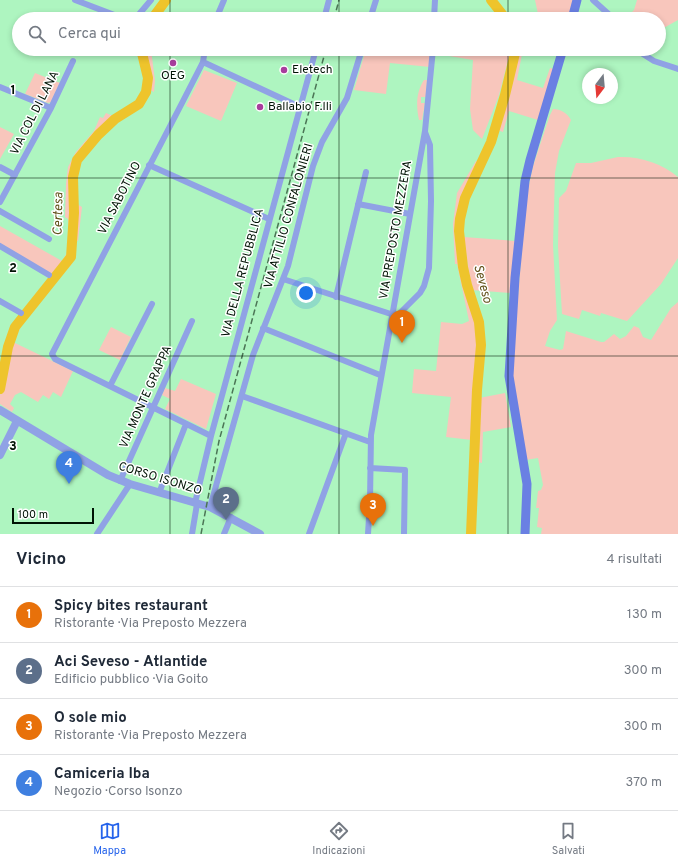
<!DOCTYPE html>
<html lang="it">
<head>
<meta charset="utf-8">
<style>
  :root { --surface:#fff; --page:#f6f6f7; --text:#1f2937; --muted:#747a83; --line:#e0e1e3; --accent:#2563eb }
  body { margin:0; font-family:Overpass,sans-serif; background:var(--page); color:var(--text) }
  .compass { position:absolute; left:582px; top:68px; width:36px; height:36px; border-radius:50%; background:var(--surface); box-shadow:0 2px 6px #0003; rotate:196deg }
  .scale { position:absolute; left:12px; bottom:10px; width:82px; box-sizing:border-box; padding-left:4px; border:2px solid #001304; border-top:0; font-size:11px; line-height:14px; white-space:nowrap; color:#001304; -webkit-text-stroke:3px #fff; paint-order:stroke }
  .you { position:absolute; left:306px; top:293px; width:14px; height:14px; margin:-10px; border:3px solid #fff; border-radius:50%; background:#1a73e8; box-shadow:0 0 0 6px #1a73e833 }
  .badge { display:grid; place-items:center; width:26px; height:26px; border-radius:50%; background:var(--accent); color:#fff; font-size:13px; font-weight:700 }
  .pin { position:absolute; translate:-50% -33px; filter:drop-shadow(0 1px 2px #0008) }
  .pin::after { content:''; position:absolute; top:21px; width:14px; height:12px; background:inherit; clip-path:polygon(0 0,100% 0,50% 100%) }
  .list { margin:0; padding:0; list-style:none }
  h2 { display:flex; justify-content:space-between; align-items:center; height:52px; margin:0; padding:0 16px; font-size:17px }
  h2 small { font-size:13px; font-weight:400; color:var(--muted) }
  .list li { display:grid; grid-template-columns:26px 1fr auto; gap:12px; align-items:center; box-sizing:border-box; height:56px; padding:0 16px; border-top:1px solid var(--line) }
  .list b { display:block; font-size:15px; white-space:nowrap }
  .list p { margin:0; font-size:13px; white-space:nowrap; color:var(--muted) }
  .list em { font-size:13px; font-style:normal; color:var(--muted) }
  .icon { flex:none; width:22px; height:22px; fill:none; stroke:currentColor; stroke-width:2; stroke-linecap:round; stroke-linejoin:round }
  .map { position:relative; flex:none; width:678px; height:534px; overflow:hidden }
  .search { position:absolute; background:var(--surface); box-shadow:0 2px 6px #0003; left:12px; right:12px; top:12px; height:44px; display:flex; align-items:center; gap:10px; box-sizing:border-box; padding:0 14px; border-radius:22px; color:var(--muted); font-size:15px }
  .sheet { height:276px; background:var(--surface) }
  nav { display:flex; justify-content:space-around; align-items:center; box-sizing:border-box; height:56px; border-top:1px solid var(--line); background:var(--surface); font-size:11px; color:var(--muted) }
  nav a { display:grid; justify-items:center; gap:2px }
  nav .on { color:var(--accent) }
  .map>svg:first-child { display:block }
  .green { fill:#f8c6bc }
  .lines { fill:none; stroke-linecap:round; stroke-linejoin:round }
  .river { stroke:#eec42c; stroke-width:10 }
  .minor { stroke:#90a2e5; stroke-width:6 }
  .tertiary { stroke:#90a2e5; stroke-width:8 }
  .secondary { stroke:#6a80e3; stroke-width:9 }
  .rail { stroke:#4b7555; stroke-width:1.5; stroke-dasharray:6 3; stroke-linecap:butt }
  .grid { fill:none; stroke:#001304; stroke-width:1; stroke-opacity:0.55 }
  .poi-dot { fill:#a83d9d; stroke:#fff; stroke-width:1.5 }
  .labels { text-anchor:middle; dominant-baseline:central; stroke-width:3; stroke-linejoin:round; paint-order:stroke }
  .poi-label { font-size:12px; fill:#001304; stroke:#fff; text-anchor:start }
  .street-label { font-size:12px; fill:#001304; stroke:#fff }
  .water-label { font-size:13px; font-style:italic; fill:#63531b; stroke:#fff }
  .grid-label { font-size:13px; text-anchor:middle; font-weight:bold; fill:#001304; stroke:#fff; stroke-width:3; stroke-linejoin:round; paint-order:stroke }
</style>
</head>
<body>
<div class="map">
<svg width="678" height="534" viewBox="0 0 678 534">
  <rect width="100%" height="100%" fill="#aef5c0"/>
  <path class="green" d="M535,0H574L569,19H539Z
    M637,0H678V20L660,30L659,36V19H625L634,10Z
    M497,13L501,19H438V15Z
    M143,49H151L155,81L154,92L150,90V75Z
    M366,49H430V67L390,63L386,94L354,90Z
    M437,49H511L499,95L482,139L473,130L470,109L473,60L437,54Z
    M518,49H523L517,80L543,88L550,68L554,69L538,120L509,111L503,132L497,130L511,88Z
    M204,70L237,83L221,121L186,106Z
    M35,73L60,83L51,102L48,103L25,94Z
    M424,80H427L426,97H421V103H425L422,120H419C416,106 416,92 424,80Z
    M553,109C561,109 567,113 571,120L559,151L555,173L553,245L557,320L550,331L545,346L560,350L563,349L566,331L601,342H604L614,334L620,339L626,336L634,326L639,328L643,337L651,340L671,308L678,302V534H541L542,528L537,527L539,508H536L538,491L541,490L543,485L538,458L526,460L512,376L513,357L526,199L533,166L550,115Z
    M106,113L115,117L99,130L77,155L73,162L69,184V235L68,219L65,217L66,184L68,167L76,152L94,131L100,117L103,118Z
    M0,127L14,134L0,159Z
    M618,157C639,156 662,163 678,177V258L661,284L627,321L601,313L600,316L582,310L579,319L562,314L558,246L559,198L566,191L576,163H591Z
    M476,161L479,162L461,197L456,232L461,278L476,325L477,343L473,391L472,440L446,437L451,397L412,393L414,369L436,371L441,322L462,324L469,321L457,264H455L453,224L457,193Z
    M77,204L82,207L78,241L75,240V250L71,265L48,290L34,310L24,320L13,342L73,371L61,397L53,392L49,399L43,395L38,402L21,392L15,395L10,404L14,408L12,412L0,404V395L4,386L15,332L22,319L35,306L51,284L72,259Z
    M0,226L62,261L69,250L67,259L51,278L0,244Z
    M464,237L515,241L511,293L471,290Z
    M111,327L131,337L120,360L99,350Z
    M181,379L216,394L206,429L165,409L170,399L162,395L165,388L175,391Z
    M505,393L511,427L483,432L482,463L478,462L479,398Z"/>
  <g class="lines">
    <path class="river" d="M491,0L506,19
      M152,19L166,0
      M0,389L8,347L15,327L71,257L74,213L73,177L77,160L98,135L115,119L139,104L146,92L148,78L141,49
      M471,534L477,390L481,345L479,322L467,285L463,267L459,231L460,219L465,198L491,142L505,95L516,49"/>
    <path class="minor" d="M75,0L125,19
      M593,0L614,19
      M135,19L151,0
      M216,19L224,0
      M324,19L329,0
      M370,19L376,0
      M434,19L435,0
      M205,49L203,62L182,103L52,354L55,359L211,436
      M635,49L654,61L678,69
      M203,62L300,107
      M0,87L51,108
      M149,165L269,219
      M0,167L15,175
      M0,202L51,108L73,61
      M358,204L410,214
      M0,211L49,239
      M0,246L49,275
      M283,279L394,315L399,314L420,293L424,286L429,268L431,201L430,145L425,132
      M336,297L366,172
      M0,301L21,313
      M263,328L380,375
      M110,386L152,304
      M242,396L370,442
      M370,468L405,470L404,534
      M120,481L192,321
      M159,493L186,424
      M195,503L211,436L316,49
      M210,507L253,355L288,266L313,166L322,142L347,98L362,49
      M97,534L130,484
      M192,534L197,504
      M224,534L231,517
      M309,534L346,433
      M368,534L370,501L371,435L425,131L433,49"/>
    <path class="tertiary" d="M0,410L108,475L130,484L210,507L260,534
      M0,455L17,421"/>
    <path class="secondary" d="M572,19L577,0
      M525,534L527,484L509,376L515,278L525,181L530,160L563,49"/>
    <path class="rail" d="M334,19L339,0
      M201,534L219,441L326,49"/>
  </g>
  <path class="grid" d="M170,0V19M339,0V19M508,0V19M170,49V534M339,49V534M508,49V534M0,178H678M0,356H678"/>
  <g class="poi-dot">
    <circle cx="173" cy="63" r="4"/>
    <circle cx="284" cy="70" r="4"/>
    <circle cx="260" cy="107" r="4"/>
  </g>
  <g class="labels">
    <g class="poi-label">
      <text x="292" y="70">Eletech</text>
      <text x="173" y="76" text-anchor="middle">OEG</text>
      <text x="268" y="107">Ballabio F.lli</text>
    </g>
    <g class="street-label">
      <text transform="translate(35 113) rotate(-63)">VIA COL DI LANA</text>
      <text transform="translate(120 198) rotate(-63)">VIA SABOTINO</text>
      <text transform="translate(289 216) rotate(-74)">VIA ATTILIO CONFALONIERI</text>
      <text transform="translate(396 230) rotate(-80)">VIA PREPOSTO MEZZERA</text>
      <text transform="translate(243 273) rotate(-75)">VIA DELLA REPUBBLICA</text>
      <text transform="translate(146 397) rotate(-66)">VIA MONTE GRAPPA</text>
      <text transform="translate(160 479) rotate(17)">CORSO ISONZO</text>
    </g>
    <g class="water-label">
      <text transform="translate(59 214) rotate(-89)">Certesa</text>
      <text transform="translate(482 284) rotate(75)">Seveso</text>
    </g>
  </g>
  <g class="grid-label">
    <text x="13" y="94">1</text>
    <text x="13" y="272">2</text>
    <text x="13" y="450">3</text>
  </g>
</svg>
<svg class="compass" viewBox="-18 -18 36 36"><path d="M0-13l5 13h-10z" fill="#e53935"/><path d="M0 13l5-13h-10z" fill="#747a83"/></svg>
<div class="scale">100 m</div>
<div class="you"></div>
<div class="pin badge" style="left:402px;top:343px;background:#e8710a">1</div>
<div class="pin badge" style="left:226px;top:520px;background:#5c6f8a">2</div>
<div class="pin badge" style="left:373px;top:526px;background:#e8710a">3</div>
<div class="pin badge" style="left:69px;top:484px;background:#3f7fe0">4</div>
<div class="search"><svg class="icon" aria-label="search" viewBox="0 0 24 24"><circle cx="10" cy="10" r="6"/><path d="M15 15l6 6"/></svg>Cerca qui</div>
</div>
<section class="sheet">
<h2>Vicino<small>4 risultati</small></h2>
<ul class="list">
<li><span class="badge" style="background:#e8710a">1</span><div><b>Spicy bites restaurant</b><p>Ristorante · Via Preposto Mezzera</p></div><em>130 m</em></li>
<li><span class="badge" style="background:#5c6f8a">2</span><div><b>Aci Seveso - Atlantide</b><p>Edificio pubblico · Via Goito</p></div><em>300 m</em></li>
<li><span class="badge" style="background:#e8710a">3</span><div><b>O sole mio</b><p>Ristorante · Via Preposto Mezzera</p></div><em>300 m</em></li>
<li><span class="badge" style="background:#3f7fe0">4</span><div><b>Camiceria Iba</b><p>Negozio · Corso Isonzo</p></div><em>370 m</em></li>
</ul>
</section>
<nav>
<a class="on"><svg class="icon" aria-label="map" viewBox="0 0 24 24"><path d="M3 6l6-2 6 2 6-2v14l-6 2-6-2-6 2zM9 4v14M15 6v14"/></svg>Mappa</a>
<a><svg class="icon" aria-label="directions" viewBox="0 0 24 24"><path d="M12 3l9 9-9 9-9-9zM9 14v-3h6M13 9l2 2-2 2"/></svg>Indicazioni</a>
<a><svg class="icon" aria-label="saved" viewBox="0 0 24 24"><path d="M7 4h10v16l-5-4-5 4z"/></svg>Salvati</a>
</nav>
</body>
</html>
